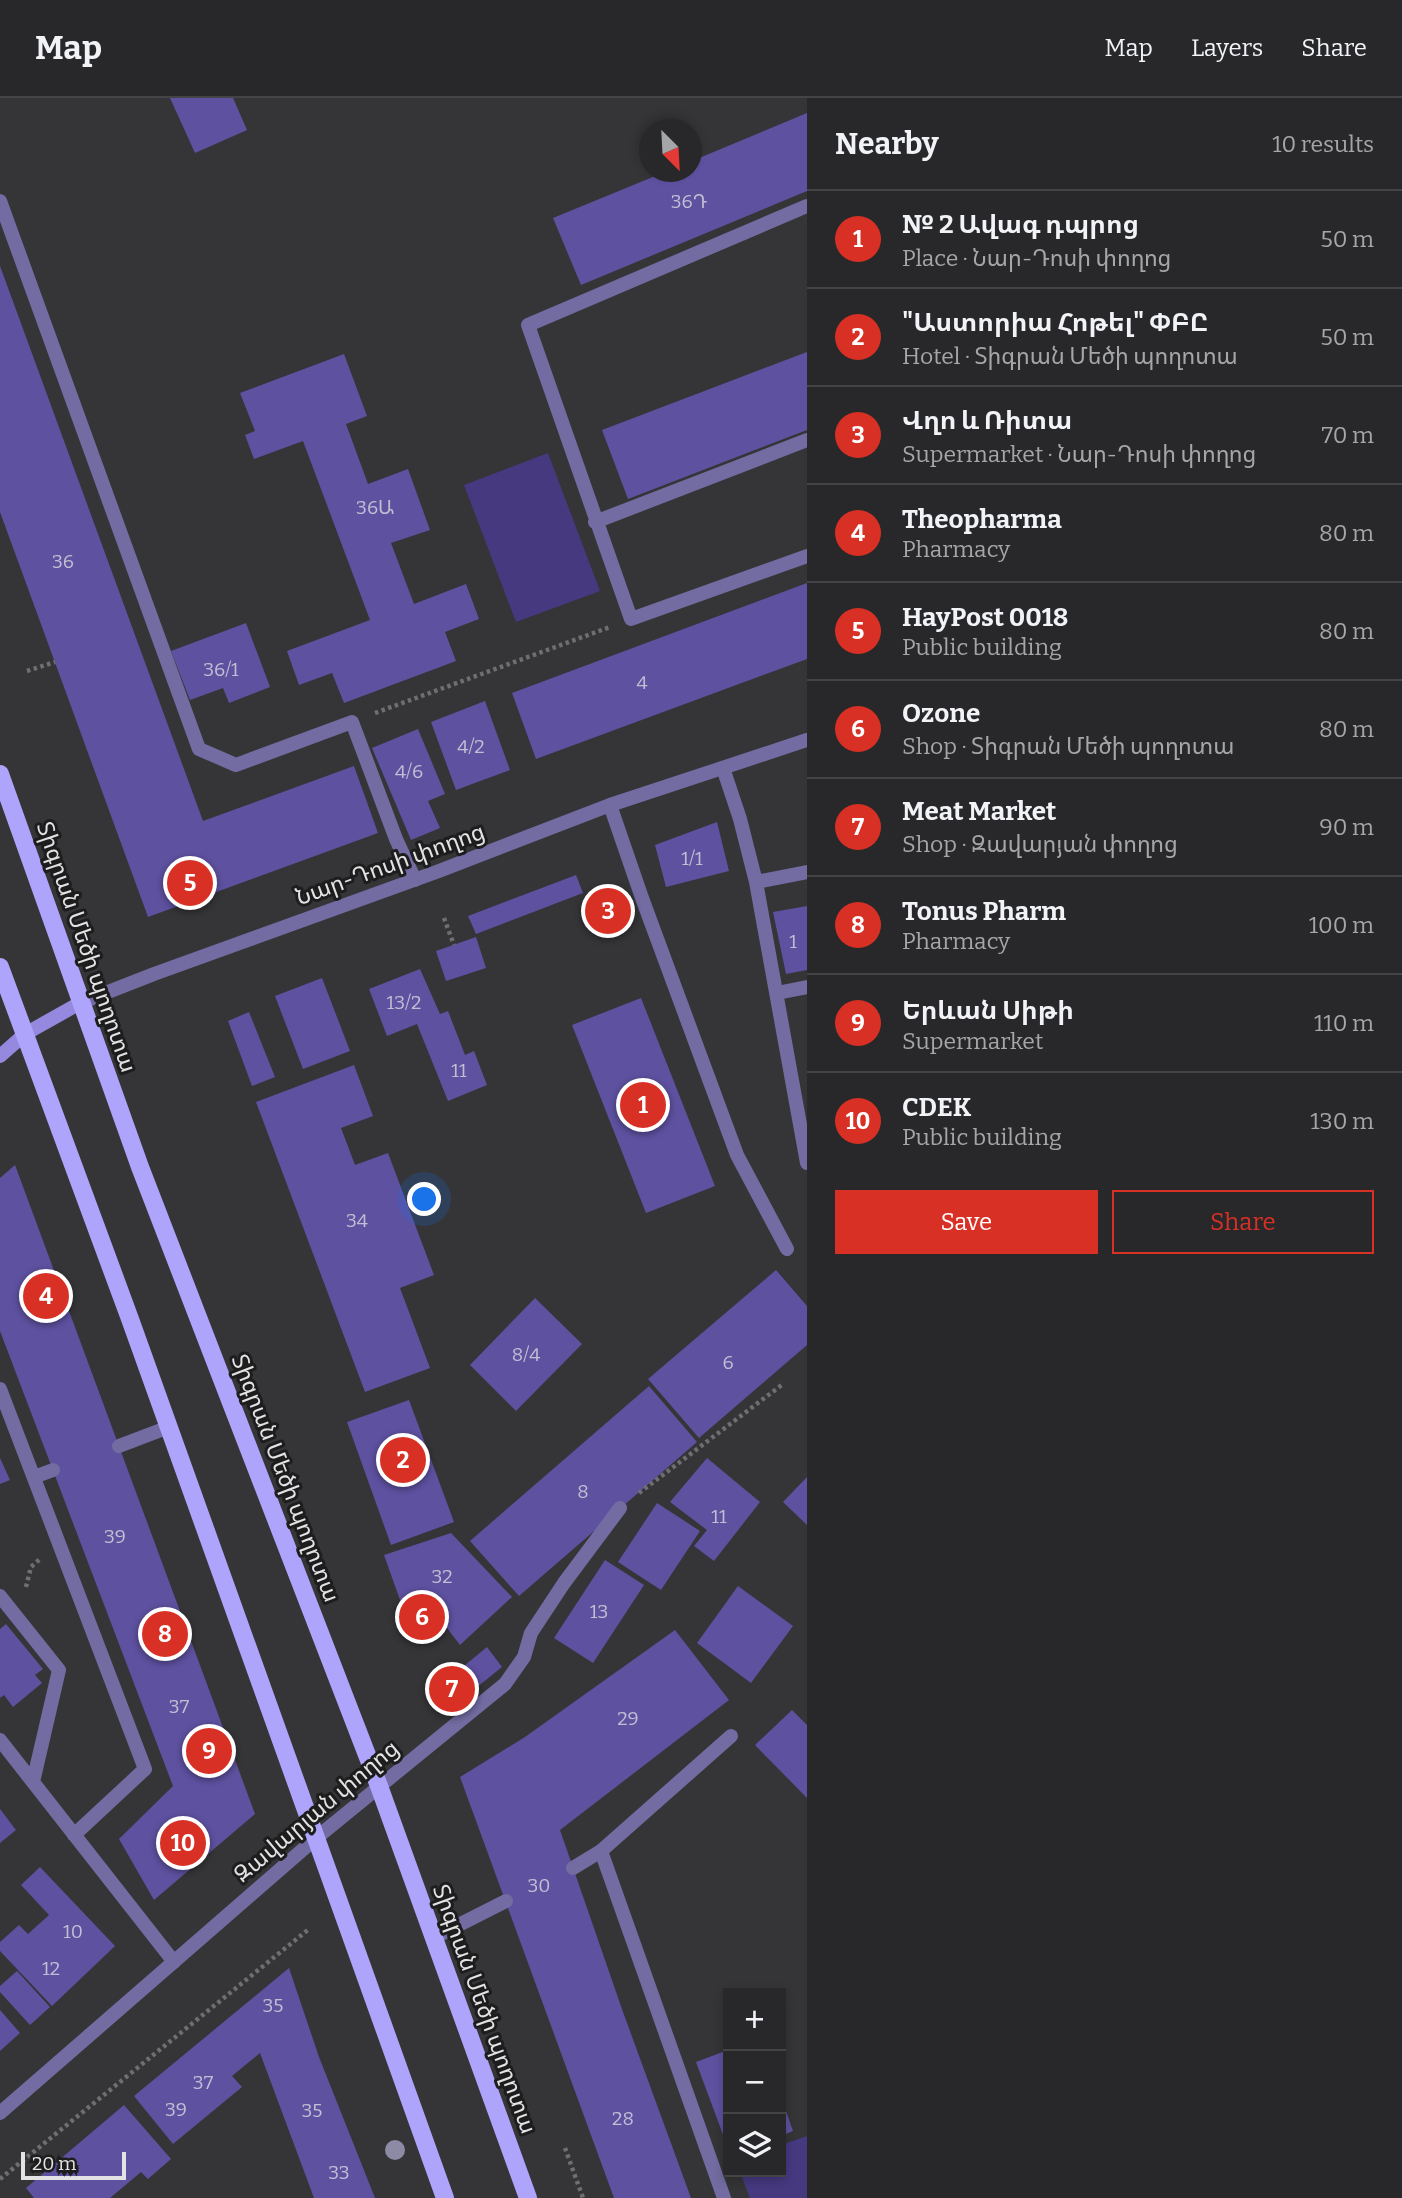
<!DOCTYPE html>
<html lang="en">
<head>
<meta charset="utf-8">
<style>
  :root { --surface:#28282a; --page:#343436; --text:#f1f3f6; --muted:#a5a6a8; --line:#444447; --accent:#d93025 }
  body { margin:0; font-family:Bitter,"Noto Sans Armenian",serif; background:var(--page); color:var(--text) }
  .controls { position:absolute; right:21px; bottom:21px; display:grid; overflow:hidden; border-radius:0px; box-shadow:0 4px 10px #0003 }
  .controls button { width:63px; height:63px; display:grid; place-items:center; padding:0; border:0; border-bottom:2px solid var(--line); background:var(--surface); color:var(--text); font:35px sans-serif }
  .compass { position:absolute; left:639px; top:21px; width:63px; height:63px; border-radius:50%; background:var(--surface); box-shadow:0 4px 10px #0003; rotate:156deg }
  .scale { position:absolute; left:21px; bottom:18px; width:105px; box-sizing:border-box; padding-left:7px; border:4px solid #e3e2e4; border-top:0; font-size:19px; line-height:24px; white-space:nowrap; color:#e3e2e4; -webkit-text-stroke:5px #1d1d1e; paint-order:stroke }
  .you { position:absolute; left:425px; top:1102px; width:24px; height:24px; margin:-18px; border:5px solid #fff; border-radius:50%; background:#1a73e8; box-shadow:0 0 0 10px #1a73e833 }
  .badge { display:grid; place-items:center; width:46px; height:46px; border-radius:50%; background:var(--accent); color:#fff; font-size:23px; font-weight:700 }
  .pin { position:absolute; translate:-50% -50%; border:4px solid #fff; box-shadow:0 2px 7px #0006 }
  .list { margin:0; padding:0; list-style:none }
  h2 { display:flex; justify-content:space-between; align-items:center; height:91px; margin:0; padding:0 28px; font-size:30px }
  h2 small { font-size:23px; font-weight:400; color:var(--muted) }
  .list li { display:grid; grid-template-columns:46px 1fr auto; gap:21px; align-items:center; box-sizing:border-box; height:98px; padding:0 28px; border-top:2px solid var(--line) }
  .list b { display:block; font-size:26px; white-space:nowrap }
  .list p { margin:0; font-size:23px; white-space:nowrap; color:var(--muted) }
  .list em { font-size:23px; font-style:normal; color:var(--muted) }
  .actions { display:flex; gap:14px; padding:21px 28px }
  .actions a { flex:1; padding:16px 0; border:2px solid var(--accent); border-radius:0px; text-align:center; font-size:24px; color:var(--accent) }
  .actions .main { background:var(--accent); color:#fff }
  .icon { flex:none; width:38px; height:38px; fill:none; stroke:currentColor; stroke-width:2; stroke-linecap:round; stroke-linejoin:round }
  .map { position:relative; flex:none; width:807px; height:2100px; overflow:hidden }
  header { display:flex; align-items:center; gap:42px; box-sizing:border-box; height:98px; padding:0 35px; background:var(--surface); border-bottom:2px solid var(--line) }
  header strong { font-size:33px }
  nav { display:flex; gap:38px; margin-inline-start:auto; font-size:24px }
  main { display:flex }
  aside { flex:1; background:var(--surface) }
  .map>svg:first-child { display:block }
  .green { fill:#463980 }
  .building { fill:#5e51a0 }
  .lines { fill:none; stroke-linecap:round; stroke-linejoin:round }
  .path { stroke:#6f6f72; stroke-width:4.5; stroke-dasharray:3.5 3.5; stroke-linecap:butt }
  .service { stroke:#726ca2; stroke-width:14 }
  .minor { stroke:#726ca2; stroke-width:14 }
  .tertiary { stroke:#726ca2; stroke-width:14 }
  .secondary { stroke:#9489df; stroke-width:14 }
  .primary { stroke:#afa4fc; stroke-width:18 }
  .tree { fill:#8c8aa4 }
  .labels { text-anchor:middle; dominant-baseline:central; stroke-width:6; stroke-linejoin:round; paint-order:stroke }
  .number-label { font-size:19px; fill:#c2bed3 }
  .street-label { font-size:23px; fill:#e3e2e4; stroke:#1d1d1e }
</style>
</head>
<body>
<header>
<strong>Map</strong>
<nav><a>Map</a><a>Layers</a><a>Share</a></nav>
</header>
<main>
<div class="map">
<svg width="807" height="2100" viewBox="0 0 807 2100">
  <rect width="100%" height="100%" fill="#353538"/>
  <path class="green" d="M548,355L600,493L516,524L464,387Z
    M807,2038V2100H750L740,2074H781V2047Z"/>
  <path class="building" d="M170,0H233L247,32L195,55Z
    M807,15V93L581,187L553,120L665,74H692V63Z
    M0,168L203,723L354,668L378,735L148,819L0,414Z
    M807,254V332L628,401L602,332Z
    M344,256L367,318L346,326L368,386L408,371L430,432L391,445L414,506L466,486L479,521L445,534L456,563L344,605L332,575L299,587L287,553L370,522L303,343L254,361L245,337L255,333L240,295Z
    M807,485V561L536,661L512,595Z
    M246,525L270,589L229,605L223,590L190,602L171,553Z
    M485,603L510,672L456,692L431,624Z
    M418,631L445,696L428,703L440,730L411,742L372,650Z
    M717,724L729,773L666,789L655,747Z
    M576,777L583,795L476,836L468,818Z
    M807,808V872L786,876L773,814Z
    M476,839L486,870L446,883L436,853Z
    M420,871L440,916L448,913L465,957L474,953L487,987L448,1003L417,926L387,938L369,891Z
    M322,880L350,953L303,971L275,898Z
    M641,900L715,1088L646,1115L572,927Z
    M249,914L275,979L252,988L228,923Z
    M354,967L373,1018L341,1030L355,1067L388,1055L434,1177L400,1190L430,1270L365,1294L256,1004Z
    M15,1067L255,1716L154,1802L119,1741L173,1688L0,1233V1080Z
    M776,1172L807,1208V1247L699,1340L648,1281Z
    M535,1200L582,1246L516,1313L470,1267Z
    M649,1288L697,1344L519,1498L470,1443Z
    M409,1302L454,1424L391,1447L347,1324Z
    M0,1360L10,1382L0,1386Z
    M707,1360L760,1404L714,1463L694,1448L707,1432L670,1404Z
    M807,1379V1427L783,1404Z
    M657,1405L700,1433L661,1492L618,1464Z
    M451,1435L512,1499L460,1547L447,1530L433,1526L411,1533L384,1457Z
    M605,1462L644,1487L593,1565L554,1540Z
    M738,1488L793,1528L751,1585L697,1545Z
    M6,1526L43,1571L35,1577L42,1585L13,1609L4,1597L0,1600V1531Z
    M675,1532L729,1602L560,1732L623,1914L691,2100H614L460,1679L525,1639Z
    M487,1549L502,1569L456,1606L441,1587Z
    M792,1612L807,1627V1700L755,1647Z
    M0,1711L16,1732L0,1745Z
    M40,1769L115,1848L52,1908L0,1853V1844L19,1827L28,1836L49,1817L21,1787Z
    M289,1870L319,1959L375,2100H314L260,1955L232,1978L242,1989L173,2046L134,1998Z
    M17,1873L50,1909L30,1927L0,1894V1888Z
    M0,1912L20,1935L0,1953Z
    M728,1952V2050L696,1964Z
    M781,1999L793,2033L781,2038Z
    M124,2007L171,2061L148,2081L141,2074L110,2100H34L26,2090Z"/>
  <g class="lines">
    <path class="path" d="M27,573L55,564
      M375,615L610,529
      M444,820L454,847
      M639,1395L783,1286
      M26,1489L31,1469L40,1461
      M565,2050L583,2100
      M0,2081L309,1831"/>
    <path class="service" d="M0,103L199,651L236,667L352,624L396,741L415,782
      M807,108L528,227L631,521L807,458
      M595,424L807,342
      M723,670L740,721L756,784L807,774
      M610,707L642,800L737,1057L787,1151
      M756,784L807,1065
      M777,895L807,889
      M0,1291L145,1671L74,1737
      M119,1348L169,1329
      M34,1379L53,1372
      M0,1498L59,1572L33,1684
      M0,1642L174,1864
      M573,1770L601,1753
      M433,1840L506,1803"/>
    <path class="minor" d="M315,1741L505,1586L524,1559L531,1535L564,1485L620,1410
      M724,2100L601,1753L731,1638"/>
    <path class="tertiary" d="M80,905L154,876L439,773L610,707L807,642
      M0,2015L315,1741"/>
    <path class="secondary" d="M0,958L25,936L80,905"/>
    <path class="primary" d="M0,676L140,1069L379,1688L528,2100
      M0,869L130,1221L445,2100"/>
  </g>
  <circle class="tree" cx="395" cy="2052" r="10"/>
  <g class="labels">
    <g class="number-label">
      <text x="689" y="103">36Դ</text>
      <text x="375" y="409">36Ա</text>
      <text x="63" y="463">36</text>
      <text x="221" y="571">36/1</text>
      <text x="642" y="584">4</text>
      <text x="471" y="648">4/2</text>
      <text x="409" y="673">4/6</text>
      <text x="692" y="760">1/1</text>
      <text x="793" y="843">1</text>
      <text x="404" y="904">13/2</text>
      <text x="459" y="972">11</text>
      <text x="357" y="1122">34</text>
      <text x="526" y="1256">8/4</text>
      <text x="728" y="1264">6</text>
      <text x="583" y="1393">8</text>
      <text x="719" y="1418">11</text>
      <text x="115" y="1438">39</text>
      <text x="442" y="1478">32</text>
      <text x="599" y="1513">13</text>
      <text x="179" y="1608">37</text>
      <text x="628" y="1620">29</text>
      <text x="539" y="1787">30</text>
      <text x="73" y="1833">10</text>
      <text x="51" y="1870">12</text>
      <text x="273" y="1907">35</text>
      <text x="203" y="1984">37</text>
      <text x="176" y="2011">39</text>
      <text x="312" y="2012">35</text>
      <text x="623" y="2020">28</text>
      <text x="339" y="2074">33</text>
    </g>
    <g class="street-label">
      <text transform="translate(390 766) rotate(-20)">Նար-Դոսի փողոց</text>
      <text transform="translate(87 849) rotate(71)">Տիգրան Մեծի պողոտա</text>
      <text transform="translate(286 1380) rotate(69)">Տիգրան Մեծի պողոտա</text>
      <text transform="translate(316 1713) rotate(-40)">Զավարյան փողոց</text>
      <text transform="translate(485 1911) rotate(70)">Տիգրան Մեծի պողոտա</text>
    </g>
  </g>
</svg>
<div class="controls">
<button>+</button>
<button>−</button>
<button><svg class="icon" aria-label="layers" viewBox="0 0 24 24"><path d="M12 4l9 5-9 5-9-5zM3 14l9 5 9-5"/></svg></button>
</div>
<svg class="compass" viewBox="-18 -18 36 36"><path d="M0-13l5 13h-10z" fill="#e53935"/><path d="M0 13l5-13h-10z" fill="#a5a6a8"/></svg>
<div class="scale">20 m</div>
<div class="you"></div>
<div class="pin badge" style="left:643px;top:1007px">1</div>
<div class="pin badge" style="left:403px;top:1362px">2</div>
<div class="pin badge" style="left:608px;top:813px">3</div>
<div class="pin badge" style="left:46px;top:1198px">4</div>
<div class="pin badge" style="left:190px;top:785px">5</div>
<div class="pin badge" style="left:422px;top:1519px">6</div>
<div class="pin badge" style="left:452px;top:1591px">7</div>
<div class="pin badge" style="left:165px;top:1536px">8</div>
<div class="pin badge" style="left:209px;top:1653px">9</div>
<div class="pin badge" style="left:183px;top:1745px">10</div>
</div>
<aside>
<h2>Nearby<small>10 results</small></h2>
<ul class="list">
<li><span class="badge">1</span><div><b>№ 2 Ավագ դպրոց</b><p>Place · Նար-Դոսի փողոց</p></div><em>50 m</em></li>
<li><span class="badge">2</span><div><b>&quot;Աստորիա Հոթել&quot; ՓԲԸ</b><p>Hotel · Տիգրան Մեծի պողոտա</p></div><em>50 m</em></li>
<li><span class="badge">3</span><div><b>Վղո և Ռիտա</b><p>Supermarket · Նար-Դոսի փողոց</p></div><em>70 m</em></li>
<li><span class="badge">4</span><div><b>Theopharma</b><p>Pharmacy</p></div><em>80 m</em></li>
<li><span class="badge">5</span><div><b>HayPost 0018</b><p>Public building</p></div><em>80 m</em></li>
<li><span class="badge">6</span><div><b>Ozone</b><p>Shop · Տիգրան Մեծի պողոտա</p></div><em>80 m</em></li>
<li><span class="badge">7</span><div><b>Meat Market</b><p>Shop · Զավարյան փողոց</p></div><em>90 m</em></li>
<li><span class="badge">8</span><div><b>Tonus Pharm</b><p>Pharmacy</p></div><em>100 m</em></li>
<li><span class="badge">9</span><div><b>Երևան Սիթի</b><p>Supermarket</p></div><em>110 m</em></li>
<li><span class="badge">10</span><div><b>CDEK</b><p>Public building</p></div><em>130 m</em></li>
</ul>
<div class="actions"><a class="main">Save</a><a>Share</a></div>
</aside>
</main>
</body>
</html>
